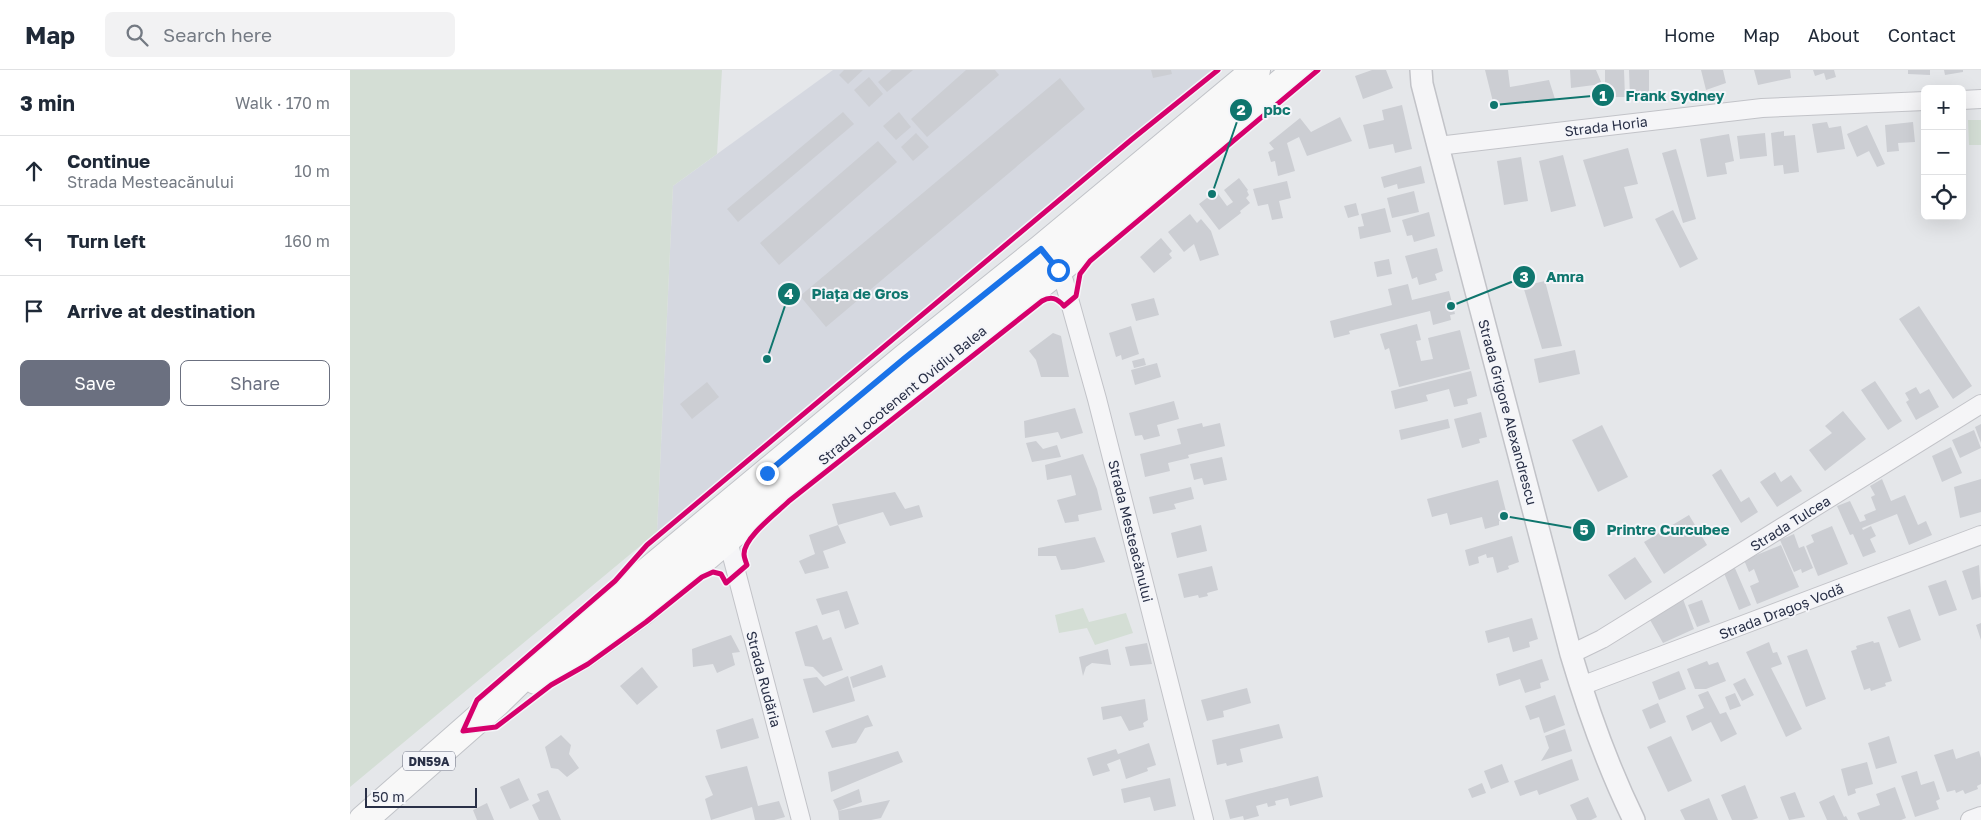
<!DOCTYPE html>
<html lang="en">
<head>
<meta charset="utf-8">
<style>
  :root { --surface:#fff; --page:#f2f2f3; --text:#1f2937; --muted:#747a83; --line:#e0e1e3; --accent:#6b7080 }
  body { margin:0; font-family:"Golos Text",sans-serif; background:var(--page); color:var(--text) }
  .controls { position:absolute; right:15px; top:15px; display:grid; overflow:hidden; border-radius:8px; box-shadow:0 5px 20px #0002 }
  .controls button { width:45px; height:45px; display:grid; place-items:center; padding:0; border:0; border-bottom:1px solid var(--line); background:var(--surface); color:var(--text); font:25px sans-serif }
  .scale { position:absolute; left:15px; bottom:12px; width:112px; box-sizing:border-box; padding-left:5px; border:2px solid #293047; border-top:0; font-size:14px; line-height:18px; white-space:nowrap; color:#293047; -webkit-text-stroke:4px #f4f5f9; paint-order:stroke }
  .stop { position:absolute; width:15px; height:15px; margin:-11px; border:4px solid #1a73e8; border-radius:50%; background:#fff }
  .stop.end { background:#1a73e8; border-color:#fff; box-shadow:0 1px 5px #0008 }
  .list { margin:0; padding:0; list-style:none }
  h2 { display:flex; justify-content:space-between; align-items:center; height:65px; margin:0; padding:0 20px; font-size:21px }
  h2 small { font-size:16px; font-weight:400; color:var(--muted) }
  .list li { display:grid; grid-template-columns:32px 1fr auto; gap:15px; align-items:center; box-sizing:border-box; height:70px; padding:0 20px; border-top:1px solid var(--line) }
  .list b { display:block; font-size:19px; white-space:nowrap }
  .list p { margin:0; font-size:16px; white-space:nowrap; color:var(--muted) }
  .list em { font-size:16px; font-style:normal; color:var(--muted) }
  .actions { display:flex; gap:10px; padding:15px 20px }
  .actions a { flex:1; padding:11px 0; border:1px solid var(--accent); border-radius:8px; text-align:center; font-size:18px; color:var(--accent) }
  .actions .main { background:var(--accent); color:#fff }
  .icon { flex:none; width:28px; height:28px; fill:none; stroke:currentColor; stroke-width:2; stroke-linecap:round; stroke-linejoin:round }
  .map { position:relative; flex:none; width:1631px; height:750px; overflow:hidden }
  header { display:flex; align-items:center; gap:30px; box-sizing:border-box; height:70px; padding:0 25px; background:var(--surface); border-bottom:1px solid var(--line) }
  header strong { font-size:24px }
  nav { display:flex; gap:28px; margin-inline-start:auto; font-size:18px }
  .search { width:350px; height:45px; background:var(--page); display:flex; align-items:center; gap:12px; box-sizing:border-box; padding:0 18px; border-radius:8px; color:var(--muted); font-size:19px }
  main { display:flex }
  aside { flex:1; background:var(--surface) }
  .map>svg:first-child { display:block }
  .built { fill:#d5d8e0 }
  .green { fill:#d4ded5 }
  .building { fill:#ccced3 }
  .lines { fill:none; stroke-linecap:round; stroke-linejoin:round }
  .minor-casing { stroke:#c2c3c8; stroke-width:20 }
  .tertiary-casing { stroke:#c2c3c8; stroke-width:24 }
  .primary-casing { stroke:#c1c3c8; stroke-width:30 }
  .minor { stroke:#f5f5f7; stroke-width:18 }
  .tertiary { stroke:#f5f5f7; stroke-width:21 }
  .primary { stroke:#f8f8f8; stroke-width:28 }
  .cycleway-casing { stroke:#f4f5f9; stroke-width:8 }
  .cycleway { stroke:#d6006c; stroke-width:5 }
  .route { stroke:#1a73e8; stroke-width:6 }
  .labels { text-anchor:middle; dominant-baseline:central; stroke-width:4; stroke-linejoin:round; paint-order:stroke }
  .shield { fill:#f4f5f9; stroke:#666b7c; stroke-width:1 }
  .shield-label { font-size:12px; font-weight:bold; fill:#293047 }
  .street-label { font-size:14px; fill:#293047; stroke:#f4f5f9 }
  .leader { fill:none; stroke:#0f766e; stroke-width:2 }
  .callout-dot { fill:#0f766e; stroke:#f4f5f9; stroke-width:2 }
  .mark-label { font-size:15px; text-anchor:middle; font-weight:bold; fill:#fff }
  .callout-label { font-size:15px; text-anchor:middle; font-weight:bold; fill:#0f766e; stroke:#f4f5f9; stroke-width:4; stroke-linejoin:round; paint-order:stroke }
</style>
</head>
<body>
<header>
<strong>Map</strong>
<div class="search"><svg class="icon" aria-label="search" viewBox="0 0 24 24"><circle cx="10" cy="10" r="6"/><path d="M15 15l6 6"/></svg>Search here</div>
<nav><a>Home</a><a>Map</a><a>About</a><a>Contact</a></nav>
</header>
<main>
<aside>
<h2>3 min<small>Walk · 170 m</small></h2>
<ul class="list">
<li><svg class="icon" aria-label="ahead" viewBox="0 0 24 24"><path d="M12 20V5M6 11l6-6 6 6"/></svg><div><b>Continue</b><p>Strada Mesteacănului</p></div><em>10 m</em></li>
<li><svg class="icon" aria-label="left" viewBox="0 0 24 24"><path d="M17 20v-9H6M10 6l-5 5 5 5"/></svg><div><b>Turn left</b></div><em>160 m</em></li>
<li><svg class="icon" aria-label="arrive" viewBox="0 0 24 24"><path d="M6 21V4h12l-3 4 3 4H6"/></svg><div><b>Arrive at destination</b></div></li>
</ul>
<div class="actions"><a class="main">Save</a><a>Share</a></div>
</aside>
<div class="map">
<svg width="1631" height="750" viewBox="0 0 1631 750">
  <rect width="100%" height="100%" fill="#e5e7ea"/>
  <path class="built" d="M483,0H868L789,68L307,462L323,116Z"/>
  <path class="green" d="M0,0H372L367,84L323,116L307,462L0,717Z
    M1618,50H1631V75H1619Z
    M733,538L739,552L776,543L783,563L745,575L737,558L709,563L705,545Z"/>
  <path class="building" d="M494,0H513L498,14L489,5Z
    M542,0H563L537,22L528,12Z
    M616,0H645L649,5L577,67L561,49Z
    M801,0H821L822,4L803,8Z
    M1022,0H1036L1043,18L1013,29L1005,6Z
    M1135,0H1158L1160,17L1199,10L1205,29L1144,36Z
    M1220,0H1246L1252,14L1221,18Z
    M1255,0H1274L1275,27H1255Z
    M1279,0H1299V26L1280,27Z
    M1351,0H1373L1376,13L1356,20Z
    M1404,0H1440L1441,8L1408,15Z
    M1463,0H1484L1486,7L1476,10L1474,3L1465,6Z
    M1558,0H1580V5L1558,4Z
    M1594,0H1613V2L1595,5Z
    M519,7L533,24L519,37L504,20Z
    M710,8L735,39L476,257L450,226Z
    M1052,35L1062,79L1045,83L1043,74L1019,79L1013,55L1034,50L1032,40Z
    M493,42L504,54L388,152L377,139Z
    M549,42L561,57L546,70L533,56Z
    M990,47L1002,71L957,86L949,67L937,73L945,101L928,106L925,91L921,92L918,82L924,79L919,73L950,48L961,62Z
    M1477,52L1479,58L1491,56L1495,79L1467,83L1462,54Z
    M1563,52L1565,72L1548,73L1549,81L1537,82L1535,55Z
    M1517,55L1535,94L1527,97L1519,81L1507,87L1497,64Z
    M1434,61V66L1445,65L1449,102L1434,104L1433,95L1424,96L1421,63Z
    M566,63L579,77L563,91L551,77Z
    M1415,63L1417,86L1390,89L1387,66Z
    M1379,64L1384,91L1375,93L1377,104L1357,107L1350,69Z
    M528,71L547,92L429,195L410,173Z
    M1278,78L1288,114L1274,117L1283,148L1254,157L1233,90Z
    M1326,79L1346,149L1333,153L1312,83Z
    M1213,85L1226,136L1201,142L1189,91Z
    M1171,87L1178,131L1154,135L1147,91Z
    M1071,96L1075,113L1048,119L1047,114L1034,118L1031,107Z
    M889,108L898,120L897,121L899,125L896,128L900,133L890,141L891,143L869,160L849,134L866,121L877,136L883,132L874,120Z
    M937,111L941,128L929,131L933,148L922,150L918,134L908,136L903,119Z
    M1064,121L1069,142L1042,148L1037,128Z
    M1006,133L1009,145L998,148L994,136Z
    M1035,138L1041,162L1010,169L1008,157L1014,156L1011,144Z
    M1323,140L1348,189L1330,198L1305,149Z
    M1079,142L1085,166L1064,172L1062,165L1057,166L1052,150Z
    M840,144L847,153L851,149L861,161L869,185L850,191L844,174L834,182L818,162Z
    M811,168L822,181L819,184L822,188L804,203L790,187Z
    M1087,178L1093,201L1085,204L1087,210L1069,215L1067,207L1062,209L1055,186Z
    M1039,189L1042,204L1027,207L1024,192Z
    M1195,211L1212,276L1192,279L1173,216Z
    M1058,214L1062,230L1099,221L1105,244L1100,245L1101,250L1083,255L1080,241L999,261L1000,264L984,268L980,251L1042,235L1038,219Z
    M804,228L809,245L786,251L781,234Z
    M1569,236L1622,316L1603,329L1549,249Z
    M1067,254L1071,270L1066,271L1071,291L1083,289L1078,268L1110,260L1120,299L1049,317L1039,278L1035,280L1030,264Z
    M781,256L789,284L772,290L771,285L766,287L759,263Z
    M703,263L711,266L719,307H691L686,290L679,281Z
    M1225,280L1230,304L1189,313L1184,289Z
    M794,288L796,295L784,298L782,291Z
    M807,293L811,307L785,315L781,300Z
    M1121,301L1127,326L1117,329L1118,334L1104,337L1099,319L1076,325L1078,331L1045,339L1041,321Z
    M1525,311L1552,351L1538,360L1511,320Z
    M357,312L369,327L342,349L330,334Z
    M1566,317L1570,324L1579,319L1589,337L1566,350L1556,332L1559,330L1555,323Z
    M824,331L829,349L807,355L810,366L794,370L792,365L785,366L779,343Z
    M725,338L733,363L711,369L708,362L675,368L674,351Z
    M1493,341L1516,369L1475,401L1459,380L1482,363L1475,356Z
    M1131,342L1137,367L1129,369L1130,373L1112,378L1104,349Z
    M1098,349L1100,358L1051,370L1049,360Z
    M852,353L853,357L870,353L875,376L838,385L839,388L818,393L820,401L795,407L790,384L831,374L827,359Z
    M1631,354V373L1625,357Z
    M1252,355L1278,407L1248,422L1222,370Z
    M1624,360L1631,378L1610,388L1602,370Z
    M686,371L693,379L707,375L711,387L682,392L676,373Z
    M1601,377L1612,403L1592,412L1582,386Z
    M733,384L747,419L752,440L728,445L729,451L715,453L707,430L726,425L721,405L697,410L695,395Z
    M872,387L877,410L854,415L852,408L844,410L840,394Z
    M1371,399L1391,432L1399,427L1408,442L1391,453L1362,405Z
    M1425,402L1431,412L1441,405L1452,421L1427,437L1410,412Z
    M1532,409L1541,431L1555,425L1568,455L1576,451L1582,465L1559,475L1547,444L1512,458L1513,460L1521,456L1526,466L1520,469L1526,482L1513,487L1503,464L1500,465L1487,436L1500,431L1510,452L1516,450L1514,445L1526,440L1521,427L1525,425L1520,416Z
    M1631,409V442L1610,448L1604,417Z
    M1148,410L1158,449L1149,451V455L1135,459L1132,447L1100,455L1097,443L1082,447L1077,429Z
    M841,417L844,429L824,434L826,439L803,444L799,427Z
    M545,422L555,439L569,435L573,447L540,456L533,442L488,455L482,434Z
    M1339,445L1357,475L1314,504L1294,472Z
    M488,455L496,473L473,481L479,498L455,504L449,491L465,484L459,465Z
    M851,455L857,481L827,488L821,463Z
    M1482,456L1498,494L1468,506L1456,476L1464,472L1461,465Z
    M1444,464L1449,478L1454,476L1463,498L1452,503L1451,499L1444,502L1430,470Z
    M1162,466L1169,492L1158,496L1159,499L1147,503L1143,487L1137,488L1136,484L1128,487L1129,493L1119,496L1115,480Z
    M745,467L755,492L724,499L711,500L706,486H688V478Z
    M1431,475L1449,517L1407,534L1400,516L1409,512L1404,499L1399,502L1394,490Z
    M1285,487L1302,512L1275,530L1258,505Z
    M1629,495L1631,527L1622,530L1612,501Z
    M862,496L868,520L857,523L858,526L849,528L848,525L834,528L828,504Z
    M1384,496L1401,535L1389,540L1374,503Z
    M1596,510L1607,540L1589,546L1578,516Z
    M497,521L509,554L495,559L489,540L472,545L466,529Z
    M1333,529L1344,559L1313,573L1299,548Z
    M1352,530L1360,552L1347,557L1338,535Z
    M1560,539L1571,570L1549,578L1537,547Z
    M1182,548L1188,569L1179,572L1180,577L1163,582L1159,567L1138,573L1135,561Z
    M1631,553V570L1626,555Z
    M467,555L473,570L481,567L493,600L473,607L463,597L455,596L445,562Z
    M381,565L390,582L382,583L385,595L367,603L363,594L343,597L342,579Z
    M1523,571L1524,573L1529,572L1542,611L1535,613L1536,616L1521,621L1520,618L1514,620L1501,581L1507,579L1506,576Z
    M1419,572L1423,583L1427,582L1432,594L1421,598L1452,659L1436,667L1396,582Z
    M797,573L802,594L780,596L775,577Z
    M758,579L761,595L742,593L736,597L733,606L729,587Z
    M1457,579L1476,629L1456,637L1437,586Z
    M1192,589L1199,610L1190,613L1191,618L1175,623L1170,609L1149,616L1146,604Z
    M1357,591L1359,595L1368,592L1376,611L1356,619H1345L1337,599Z
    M532,595L536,607L503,618L500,607Z
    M292,597L308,617L287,635L270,616Z
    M1329,601L1336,619L1309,630L1302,612Z
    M498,606L505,631L463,643L453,609L467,607L475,616Z
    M1395,608L1404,625L1392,631L1383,614Z
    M897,618L901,633L873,641L874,647L857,651L851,630Z
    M1358,621L1370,644L1376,642L1387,664L1371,672L1361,652L1342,661L1336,646L1354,638L1348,625Z
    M1385,623L1391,636L1380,640L1375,627Z
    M1205,625L1215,655L1194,663L1189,647L1180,650L1175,636Z
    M795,629L798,650L793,653L794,657L779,661L771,646L753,650L751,637Z
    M1308,633L1316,652L1300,659L1292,640Z
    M518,645L523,656L515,658L506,673L482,678L475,661Z
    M403,648L409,668L371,679L366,660Z
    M929,654L933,668L890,679L893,692L877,696L876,693L867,695L862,670Z
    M1215,659L1222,681L1191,691L1199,678L1195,666Z
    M211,665L221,675L219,684L229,698L217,707L208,699L201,698L195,677Z
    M1321,666L1342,711L1318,722L1297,677Z
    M1539,666L1547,693L1526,699L1518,673Z
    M799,673L806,695L797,698L798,701L776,709L770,689L757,694L760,701L743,706L737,688L766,679L768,684Z
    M1603,679L1606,689L1629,681L1631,688V714L1627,716L1628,719L1615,724L1613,720L1606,723L1605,720L1597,722L1584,685Z
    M548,681L553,692L481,722L478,702Z
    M1222,689L1229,710L1189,725L1187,720L1170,726L1164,711Z
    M1517,692L1523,714L1505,719L1506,723L1498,726L1491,699Z
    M1152,694L1159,712L1141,719L1134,701Z
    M397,696L408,736L429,731L435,747L424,750H405L402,737L361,750L355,729L363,725L355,706Z
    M1567,701L1571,715L1584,711L1590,729L1586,731L1589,739L1565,747L1551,706Z
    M968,706L973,727L940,736L938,728L925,731L926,735L918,737L917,733L906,736L909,746L894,750L893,746L880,749L875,730Z
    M169,708L179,730L160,739L150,717Z
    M820,708L826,736L804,741L800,727L774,733L771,719Z
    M1132,713L1136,723L1122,728L1118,719Z
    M1395,715L1408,748L1402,750H1382L1371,725Z
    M1545,717L1556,748L1551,750H1510L1507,743L1530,735L1526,724Z
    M509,719L512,732L488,741L483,730Z
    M198,720L211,750H189L182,735L190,731L187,724Z
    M1445,722L1455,747L1439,750L1430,727Z
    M1484,725L1494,747L1496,746L1498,750H1477L1469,732Z
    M1238,727L1247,747L1241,750H1227L1220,735Z
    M1359,728L1368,750H1335L1330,740Z
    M540,730L531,748L521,750H489L488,741Z
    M137,733L144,750H127L123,740Z"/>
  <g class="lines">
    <g class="minor-casing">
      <path id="minor" d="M1612,30L1631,29
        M1088,76L1412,38L1575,31
        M702,192L708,200L714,211L747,329L854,750
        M377,467L451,750
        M1221,584L1252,569L1631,334
        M1231,616L1631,465
        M1620,750L1631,746"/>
    </g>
    <g class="tertiary-casing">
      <path id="tertiary" d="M1071,0L1072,14L1088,76L1221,584C1238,641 1258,697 1284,750"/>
    </g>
    <g class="primary-casing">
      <path id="primary" d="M186,610L233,584L291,542L458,400L708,200L947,0
        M13,750L146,633L184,596L555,288L691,179L906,0"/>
    </g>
    <use href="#minor" class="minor"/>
    <use href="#tertiary" class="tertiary"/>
    <use href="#primary" class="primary"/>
    <g class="cycleway-casing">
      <path id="cycleway" d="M113,661L146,657L201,615L238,594L296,552L352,507L363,502L371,504L376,513L397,495C396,492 394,488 394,484C394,467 428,442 439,431L692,231C701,226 707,228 714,236L726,226L730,204L740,191L968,0
        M113,661L127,630L265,511L297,475L781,70L868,0"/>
    </g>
    <use href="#cycleway" class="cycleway"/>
  </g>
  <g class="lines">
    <path class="route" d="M417,403L555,288L691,179L708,200"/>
  </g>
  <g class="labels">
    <rect class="shield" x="53" y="681.5" width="52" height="19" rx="4"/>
    <g class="shield-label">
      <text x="79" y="691">DN59A</text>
    </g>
    <g class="street-label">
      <text transform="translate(1256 56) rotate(-7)">Strada Horia</text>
      <text transform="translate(552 325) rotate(-39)">Strada Locotenent Ovidiu Balea</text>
      <text transform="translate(1158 342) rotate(75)">Strada Grigore Alexandrescu</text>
      <text transform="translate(1440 453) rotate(-32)">Strada Tulcea</text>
      <text transform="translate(781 461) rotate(76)">Strada Mesteacănului</text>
      <text transform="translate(1431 541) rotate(-21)">Strada Dragoș Vodă</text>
      <text transform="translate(414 609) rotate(75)">Strada Rudăria</text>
    </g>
  </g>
  <path class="leader" d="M1144 35L1253 25M862 124L891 40M1101 236L1174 207M417 289L439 224M1154 446L1234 460"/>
  <g class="callout-dot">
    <circle cx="1144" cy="35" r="5"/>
    <circle cx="862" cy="124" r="5"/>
    <circle cx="1101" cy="236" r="5"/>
    <circle cx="417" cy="289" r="5"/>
    <circle cx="1154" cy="446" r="5"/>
    <circle cx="1253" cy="25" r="12"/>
    <circle cx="891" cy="40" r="12"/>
    <circle cx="1174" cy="207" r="12"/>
    <circle cx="439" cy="224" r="12"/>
    <circle cx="1234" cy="460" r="12"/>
  </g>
  <g class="mark-label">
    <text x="1253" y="31">1</text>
    <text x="891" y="45">2</text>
    <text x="1174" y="212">3</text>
    <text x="439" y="229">4</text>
    <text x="1234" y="465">5</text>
  </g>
  <g class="callout-label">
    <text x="1325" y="31">Frank Sydney</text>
    <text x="927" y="45">pbc</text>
    <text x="1215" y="212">Amra</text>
    <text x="510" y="229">Piața de Gros</text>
    <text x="1318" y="465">Printre Curcubee</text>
  </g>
</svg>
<div class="controls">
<button>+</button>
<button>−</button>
<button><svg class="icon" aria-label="locate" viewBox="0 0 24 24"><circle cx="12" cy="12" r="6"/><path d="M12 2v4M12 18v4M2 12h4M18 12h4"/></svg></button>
</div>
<div class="scale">50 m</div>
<div class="stop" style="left:708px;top:200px"></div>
<div class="stop end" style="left:417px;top:403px"></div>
</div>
</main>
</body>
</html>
